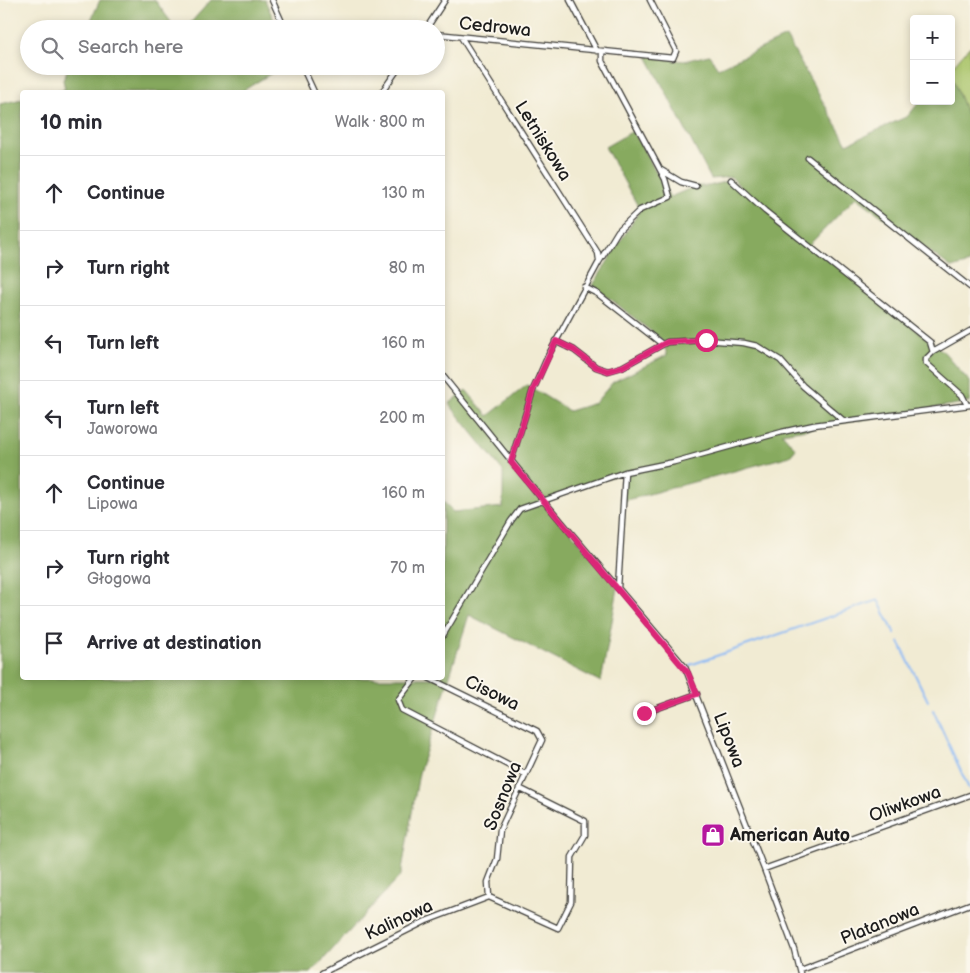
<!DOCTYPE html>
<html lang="en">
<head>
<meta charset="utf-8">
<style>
  :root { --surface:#fff; --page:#f7f7f7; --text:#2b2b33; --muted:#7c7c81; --line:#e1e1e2 }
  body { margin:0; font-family:"Balsamiq Sans",sans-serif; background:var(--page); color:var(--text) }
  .controls { position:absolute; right:15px; top:15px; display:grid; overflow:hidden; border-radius:5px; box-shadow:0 2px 8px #0003 }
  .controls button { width:45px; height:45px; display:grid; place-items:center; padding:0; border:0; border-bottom:1px solid var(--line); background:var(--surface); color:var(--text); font:25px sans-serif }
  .stop { position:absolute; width:15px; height:15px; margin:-11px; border:4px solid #db2777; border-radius:50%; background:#fff }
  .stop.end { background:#db2777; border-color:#fff; box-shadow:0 1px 5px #0008 }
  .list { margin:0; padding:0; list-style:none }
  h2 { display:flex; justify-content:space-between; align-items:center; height:65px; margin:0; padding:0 20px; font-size:21px }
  h2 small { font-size:16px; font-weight:400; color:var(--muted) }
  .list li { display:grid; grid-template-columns:32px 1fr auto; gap:15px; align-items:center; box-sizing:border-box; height:75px; padding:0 20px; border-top:1px solid var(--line) }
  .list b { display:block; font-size:19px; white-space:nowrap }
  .list p { margin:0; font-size:16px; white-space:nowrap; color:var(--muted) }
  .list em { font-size:16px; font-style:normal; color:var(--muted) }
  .icon { flex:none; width:28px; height:28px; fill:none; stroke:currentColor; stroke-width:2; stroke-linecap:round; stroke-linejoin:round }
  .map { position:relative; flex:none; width:970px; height:973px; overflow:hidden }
  .search { position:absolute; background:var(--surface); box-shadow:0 2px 8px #0003; left:20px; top:20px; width:425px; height:55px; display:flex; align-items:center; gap:12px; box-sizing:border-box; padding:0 18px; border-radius:28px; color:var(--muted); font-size:19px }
  .panel { position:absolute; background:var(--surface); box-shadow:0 2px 8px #0003; left:20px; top:90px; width:425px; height:590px; border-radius:5px }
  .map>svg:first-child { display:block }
  .green { fill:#aac56b; stroke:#637044 }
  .forest { fill:#87aa5f; stroke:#52633e }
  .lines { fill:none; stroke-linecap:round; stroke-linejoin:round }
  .stream { stroke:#8ab9f5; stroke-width:2 }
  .minor-casing { stroke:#3c3b37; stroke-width:7 }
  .minor { stroke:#fff; stroke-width:4.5 }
  .route { stroke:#db2777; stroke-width:6 }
  .labels { text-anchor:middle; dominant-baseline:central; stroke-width:4; stroke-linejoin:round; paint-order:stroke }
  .street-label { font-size:18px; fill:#1c1c1c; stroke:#fbf7ec }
  .poi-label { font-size:18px; font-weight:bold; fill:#1c1c1c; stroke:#fbf7ec; text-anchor:start }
</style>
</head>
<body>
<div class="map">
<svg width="970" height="973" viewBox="0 0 970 973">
  <rect width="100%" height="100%" fill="#fbf7ec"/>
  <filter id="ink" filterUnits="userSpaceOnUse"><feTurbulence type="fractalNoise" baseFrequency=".02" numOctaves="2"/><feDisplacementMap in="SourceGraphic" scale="10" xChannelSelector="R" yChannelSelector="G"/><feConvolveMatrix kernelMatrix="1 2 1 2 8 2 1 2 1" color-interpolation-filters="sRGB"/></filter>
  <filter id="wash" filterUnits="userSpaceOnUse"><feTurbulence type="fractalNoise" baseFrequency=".0096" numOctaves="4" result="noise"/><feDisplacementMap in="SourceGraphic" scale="20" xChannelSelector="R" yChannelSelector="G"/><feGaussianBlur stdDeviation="1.12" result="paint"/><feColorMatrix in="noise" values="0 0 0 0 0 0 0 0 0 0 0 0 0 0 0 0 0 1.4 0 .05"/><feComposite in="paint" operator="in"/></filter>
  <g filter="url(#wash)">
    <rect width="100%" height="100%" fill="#f1ebd3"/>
    <path class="green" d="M970,46V123L951,75V68Z"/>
    <path class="forest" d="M100,0H155L176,29H87Z
      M211,0H265L278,29H185Z
      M786,37L847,144L908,116L920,101H951V75L970,123V263L952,268L856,197L809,245L944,352L970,382V402L782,433L796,449L790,456L623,501L625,472L544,500L618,588L601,682L469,615L419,773L401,875L311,973H0V104L22,99V678H442L443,501L453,512L503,507V471L449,404L466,390L488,416L527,385L569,411L595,403L613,382L667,355L663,341L593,285L640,210L605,147L633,131L670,197L696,186H709L731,180L755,201L731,177L711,179L647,56L684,61L709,55L718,68Z
      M69,66H283L241,92H52L65,89L63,80Z"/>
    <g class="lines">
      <path class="stream" d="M899,642L928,701
        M690,665L878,600L895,634
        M933,710L969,789"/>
    </g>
  </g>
  <g filter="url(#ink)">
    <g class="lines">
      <g class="minor-casing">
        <path id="minor" d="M272,0L285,29
          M570,0L597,51
          M426,29L445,0
          M436,34L673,58L676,51L650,0
          M461,37L598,253L599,260
          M302,66L314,92
          M382,92L400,66
          M808,158L970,287
          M661,170L681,182L696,186
          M731,180L765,211L930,342L933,352L926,359V363L962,395L967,405
          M584,287L598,294L662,344
          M555,341L574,350L596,367L608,371L622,367L667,342L706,340L744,343L757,346L780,360L803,386L844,421
          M933,352L970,331
          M442,375L543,500L685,667L764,869L794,949L800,973
          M511,461L533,390L548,356L599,262L618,231L640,210L670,197L665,179L602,61V51
          M618,588L625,472
          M442,637L511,521L520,509L625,472L674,462L782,432L814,425L970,405
          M415,678L398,700L402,710L525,774
          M429,678L537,731L542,740L500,830L497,859L488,882L489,897
          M644,713L697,694
          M764,869L970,795
          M489,897L558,928L571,902L572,857L585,835V821L519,788
          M800,969L970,904
          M322,973L426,921L489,897"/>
      </g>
      <use href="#minor" class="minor"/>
    </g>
  </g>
  <g class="lines" filter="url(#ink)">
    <path class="route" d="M644,713L697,694L688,673L511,462L533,390L556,341L574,350L596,367L608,371L622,367L667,342L706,340"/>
  </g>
  <defs>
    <g id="shop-square" transform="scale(1.25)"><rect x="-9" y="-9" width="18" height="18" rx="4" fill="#b5179e" stroke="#fbf7ec"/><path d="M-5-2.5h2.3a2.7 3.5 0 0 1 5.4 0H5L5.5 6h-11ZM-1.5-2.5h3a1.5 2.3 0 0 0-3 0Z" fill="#fff"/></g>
  </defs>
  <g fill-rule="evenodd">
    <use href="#shop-square" x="713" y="835"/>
  </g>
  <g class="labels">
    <g class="street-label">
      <text transform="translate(495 27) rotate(6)">Cedrowa</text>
      <text transform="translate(543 141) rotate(58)">Letniskowa</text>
      <text transform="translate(492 693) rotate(26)">Cisowa</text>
      <text transform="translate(729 740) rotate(69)">Lipowa</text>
      <text transform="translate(503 796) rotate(-68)">Sosnowa</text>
      <text transform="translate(905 804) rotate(-20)">Oliwkowa</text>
      <text transform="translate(399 920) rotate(-25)">Kalinowa</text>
      <text transform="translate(880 924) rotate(-22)">Platanowa</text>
    </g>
    <g class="poi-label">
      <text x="730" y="835">American Auto</text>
    </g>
  </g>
</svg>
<div class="controls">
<button>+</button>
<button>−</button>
</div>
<div class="stop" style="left:706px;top:340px"></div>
<div class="stop end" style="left:644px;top:713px"></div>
<div class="search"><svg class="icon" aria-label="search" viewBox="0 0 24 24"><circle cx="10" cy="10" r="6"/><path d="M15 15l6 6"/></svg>Search here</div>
<section class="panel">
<h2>10 min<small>Walk · 800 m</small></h2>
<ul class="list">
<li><svg class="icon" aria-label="ahead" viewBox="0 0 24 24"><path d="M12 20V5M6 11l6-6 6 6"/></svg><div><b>Continue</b></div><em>130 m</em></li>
<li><svg class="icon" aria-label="right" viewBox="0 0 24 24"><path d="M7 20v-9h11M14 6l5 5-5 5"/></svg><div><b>Turn right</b></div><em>80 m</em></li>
<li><svg class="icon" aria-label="left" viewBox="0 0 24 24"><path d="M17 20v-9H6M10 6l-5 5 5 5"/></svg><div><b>Turn left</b></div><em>160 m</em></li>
<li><svg class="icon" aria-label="left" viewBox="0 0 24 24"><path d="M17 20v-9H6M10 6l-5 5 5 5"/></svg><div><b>Turn left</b><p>Jaworowa</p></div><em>200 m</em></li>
<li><svg class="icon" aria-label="ahead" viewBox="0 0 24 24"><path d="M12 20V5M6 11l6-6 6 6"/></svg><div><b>Continue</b><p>Lipowa</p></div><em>160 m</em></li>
<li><svg class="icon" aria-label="right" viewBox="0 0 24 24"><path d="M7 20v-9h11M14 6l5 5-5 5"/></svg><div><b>Turn right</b><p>Głogowa</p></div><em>70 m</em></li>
<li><svg class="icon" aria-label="arrive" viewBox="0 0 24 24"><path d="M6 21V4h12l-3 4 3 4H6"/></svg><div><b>Arrive at destination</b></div></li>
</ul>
</section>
</div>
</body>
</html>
